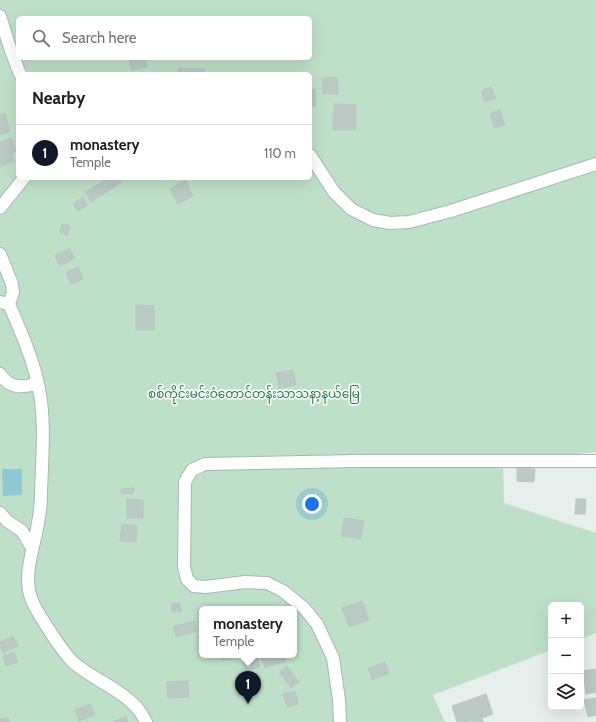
<!DOCTYPE html>
<html lang="en">
<head>
<meta charset="utf-8">
<style>
  :root { --surface:#fff; --page:#f2f2f2; --text:#202124; --muted:#757577; --line:#e0e0e0; --accent:#111827 }
  body { margin:0; font-family:Cabin,"Noto Sans Myanmar",sans-serif; background:var(--page); color:var(--text) }
  .controls { position:absolute; right:12px; bottom:12px; display:grid; overflow:hidden; border-radius:6px; box-shadow:0 4px 16px #0002 }
  .controls button { width:36px; height:36px; display:grid; place-items:center; padding:0; border:0; border-bottom:1px solid var(--line); background:var(--surface); color:var(--text); font:20px sans-serif }
  .you { position:absolute; left:312px; top:504px; width:14px; height:14px; margin:-10px; border:3px solid #fff; border-radius:50%; background:#1a73e8; box-shadow:0 0 0 6px #1a73e833 }
  .badge { display:grid; place-items:center; width:26px; height:26px; border-radius:50%; background:var(--accent); color:#fff; font-size:13px; font-weight:700 }
  .pin { position:absolute; translate:-50% -33px; filter:drop-shadow(0 1px 2px #0008) }
  .pin::after { content:''; position:absolute; top:21px; width:14px; height:12px; background:inherit; clip-path:polygon(0 0,100% 0,50% 100%) }
  .popup { position:absolute; left:199px; top:606px; width:98px; height:52px; box-sizing:border-box; display:grid; place-content:center; border-radius:6px; background:var(--surface); filter:drop-shadow(0 1px 3px #0005); font-size:13px; white-space:nowrap; color:var(--muted) }
  .popup b { font-size:15px; color:var(--text) }
  .popup::after { content:''; position:absolute; left:50%; top:100%; margin-left:-8px; border:8px solid transparent; border-top-color:var(--surface) }
  .list { margin:0; padding:0; list-style:none }
  h2 { display:flex; justify-content:space-between; align-items:center; height:52px; margin:0; padding:0 16px; font-size:17px }
  h2 small { font-size:13px; font-weight:400; color:var(--muted) }
  .list li { display:grid; grid-template-columns:26px 1fr auto; gap:12px; align-items:center; box-sizing:border-box; height:56px; padding:0 16px; border-top:1px solid var(--line) }
  .list b { display:block; font-size:15px; white-space:nowrap }
  .list p { margin:0; font-size:13px; white-space:nowrap; color:var(--muted) }
  .list em { font-size:13px; font-style:normal; color:var(--muted) }
  .icon { flex:none; width:22px; height:22px; fill:none; stroke:currentColor; stroke-width:2; stroke-linecap:round; stroke-linejoin:round }
  .map { position:relative; flex:none; width:596px; height:722px; overflow:hidden }
  .search { position:absolute; background:var(--surface); box-shadow:0 4px 16px #0002; left:16px; top:16px; width:296px; height:44px; display:flex; align-items:center; gap:10px; box-sizing:border-box; padding:0 14px; border-radius:6px; color:var(--muted); font-size:15px }
  .panel { position:absolute; background:var(--surface); box-shadow:0 4px 16px #0002; left:16px; top:72px; width:296px; height:108px; border-radius:6px }
  .map>svg:first-child { display:block }
  .green { fill:#bfe0c8; fill-rule:evenodd }
  .water { fill:#8ec9d4 }
  .building { fill:#bbcac4; stroke:#b8c9c2 }
  .lines { fill:none; stroke-linecap:round; stroke-linejoin:round }
  .minor-casing { stroke:#a8b8b2; stroke-width:14 }
  .minor { stroke:#fff; stroke-width:12 }
  .labels { text-anchor:middle; dominant-baseline:central; stroke-width:3.5; stroke-linejoin:round; paint-order:stroke }
  .park-label { font-size:12px; fill:#2d7a4b; stroke:#f7fbf9 }
</style>
</head>
<body>
<div class="map">
<svg width="596" height="722" viewBox="0 0 596 722">
  <rect width="100%" height="100%" fill="#e6efeb"/>
  <path class="green" d="M0,0H596V452L503,462L504,503L596,533V633L581,639V605H551V650L433,695L445,722H0ZM18,18H310V58H18ZM18,74H310V178H18ZM202,609H294V655H202Z"/>
  <path class="water" d="M2,469H22V495L3,496Z"/>
  <path class="building" d="M145,58L147,67L131,70L129,61Z
    M178,68L205,69L204,74H178Z
    M337,77L338,94H323V78Z
    M491,87L496,98L485,102L481,91Z
    M315,89L316,106H310V90Z
    M334,104L356,105V130H333Z
    M500,110L505,125L495,128L490,114Z
    M5,113L10,132L0,135V114Z
    M11,138L16,151L11,154L14,161L0,167V142Z
    M108,178H120L122,182L91,202L85,192Z
    M185,180L193,196L178,204L170,189Z
    M83,197L88,205L78,211L73,204Z
    M62,224L70,226L68,235L60,233Z
    M70,248L75,258L60,266L55,256Z
    M78,267L83,279L71,284L66,272Z
    M136,305L154,306V330H136Z
    M293,370L296,385L279,388L276,373Z
    M517,468L535,469L534,482L517,481Z
    M134,488V493L121,494V489Z
    M127,499L143,500V518H127Z
    M576,499H586L585,514H575Z
    M344,518L364,521L361,539L342,536Z
    M122,524L137,526L136,542L120,541Z
    M362,601L369,620L349,627L342,608Z
    M180,603L181,612H172L171,604Z
    M194,621L197,631L176,637L173,627Z
    M13,636L18,646L3,653L0,646V642Z
    M14,652L18,662L6,666L3,656Z
    M221,655H238V656L222,660Z
    M242,655H257L260,667L246,671Z
    M260,655H283L286,661L265,668Z
    M385,662L389,673L372,680L368,668Z
    M287,666L299,682L291,688L279,672Z
    M596,669V692L586,694L583,671Z
    M188,681L189,697L168,698L167,682Z
    M295,691L298,704L287,707L283,694Z
    M486,694L493,714L482,718L483,722H475L474,721L457,722L452,706Z
    M596,698V715L588,717L584,700Z
    M90,704L95,715L79,721L75,710Z
    M126,716L128,722H113Z
    M8,718L9,722H0V719Z"/>
  <g class="lines">
    <g class="minor-casing">
      <path id="minor" d="M0,16L11,51L20,74
        M310,155L334,192L351,209L373,220L390,223L409,222L451,211L596,164
        M0,208L24,178
        M0,254L12,284L13,292L9,304
        M0,302L9,304C20,330 32,356 38,384C46,418 42,458 41,493C41,503 40,513 38,523C34,549 21,578 33,603C40,617 63,653 74,663C94,680 121,689 138,709C141,713 144,718 146,722
        M0,374C11,390 22,387 38,384
        M0,513L7,521L22,531L32,548
        M340,722L339,700L333,658L317,624L304,608L283,591L267,583L245,582L206,587L194,586L187,579L184,567L185,482L192,470L205,464L355,461H596"/>
    </g>
    <use href="#minor" class="minor"/>
  </g>
  <g class="labels">
    <g class="park-label">
      <text x="254" y="393">စစ်ကိုင်းမင်းဝံတောင်တန်းသာသနာ့နယ်မြေ</text>
    </g>
  </g>
</svg>
<div class="controls">
<button>+</button>
<button>−</button>
<button><svg class="icon" aria-label="layers" viewBox="0 0 24 24"><path d="M12 4l9 5-9 5-9-5zM3 14l9 5 9-5"/></svg></button>
</div>
<div class="you"></div>
<div class="pin badge" style="left:248px;top:704px">1</div>
<div class="popup"><b>monastery</b>Temple</div>
<div class="search"><svg class="icon" aria-label="search" viewBox="0 0 24 24"><circle cx="10" cy="10" r="6"/><path d="M15 15l6 6"/></svg>Search here</div>
<section class="panel">
<h2>Nearby<small></small></h2>
<ul class="list">
<li><span class="badge">1</span><div><b>monastery</b><p>Temple</p></div><em>110 m</em></li>
</ul>
</section>
</div>
</body>
</html>
